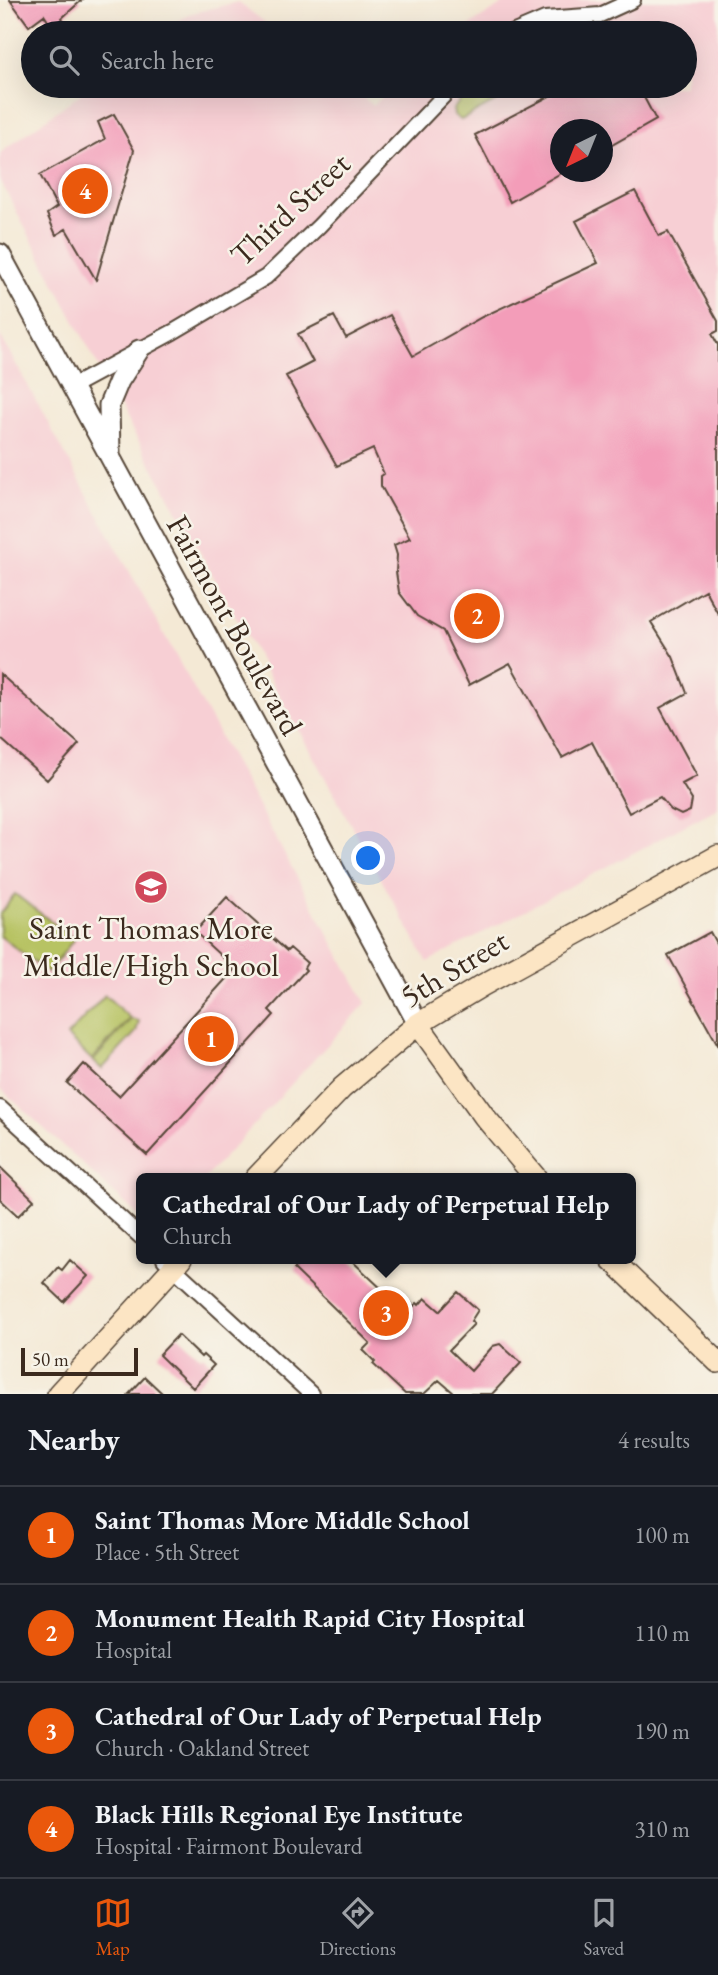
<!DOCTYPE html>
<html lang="en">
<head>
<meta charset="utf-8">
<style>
  :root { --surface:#171b24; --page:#20242c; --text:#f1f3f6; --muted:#9ea1a6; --line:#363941; --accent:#ea580c }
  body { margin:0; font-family:"EB Garamond",serif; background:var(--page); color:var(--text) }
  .compass { position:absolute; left:550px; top:119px; width:63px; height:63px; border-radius:50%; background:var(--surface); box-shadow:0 7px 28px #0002; rotate:223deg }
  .scale { position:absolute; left:21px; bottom:18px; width:117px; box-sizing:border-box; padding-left:7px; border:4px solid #3b2a1e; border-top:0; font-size:19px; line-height:24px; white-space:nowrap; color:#3b2a1e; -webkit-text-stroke:5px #f7f3e8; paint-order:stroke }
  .you { position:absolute; left:369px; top:859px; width:24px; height:24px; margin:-18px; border:5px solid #fff; border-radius:50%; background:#1a73e8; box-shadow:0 0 0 10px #1a73e833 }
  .badge { display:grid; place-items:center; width:46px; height:46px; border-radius:50%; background:var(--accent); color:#fff; font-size:23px; font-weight:700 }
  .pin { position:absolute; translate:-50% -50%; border:4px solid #fff; box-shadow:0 2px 7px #0006 }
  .popup { position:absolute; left:136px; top:1173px; width:500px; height:91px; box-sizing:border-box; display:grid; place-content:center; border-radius:10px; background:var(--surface); filter:drop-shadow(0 2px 5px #0005); font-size:23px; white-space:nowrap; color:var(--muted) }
  .popup b { font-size:26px; color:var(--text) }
  .popup::after { content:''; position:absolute; left:50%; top:100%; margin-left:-14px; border:14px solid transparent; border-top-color:var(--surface) }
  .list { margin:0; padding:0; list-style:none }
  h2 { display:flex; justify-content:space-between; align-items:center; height:91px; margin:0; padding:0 28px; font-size:30px }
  h2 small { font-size:23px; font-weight:400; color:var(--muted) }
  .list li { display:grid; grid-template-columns:46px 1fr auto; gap:21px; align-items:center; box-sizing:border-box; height:98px; padding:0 28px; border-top:2px solid var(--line) }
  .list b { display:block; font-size:26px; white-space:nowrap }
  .list p { margin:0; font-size:23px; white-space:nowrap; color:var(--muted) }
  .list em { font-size:23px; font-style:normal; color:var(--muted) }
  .icon { flex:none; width:38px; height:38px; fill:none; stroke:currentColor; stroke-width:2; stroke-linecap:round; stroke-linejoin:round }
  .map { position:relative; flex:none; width:718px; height:1394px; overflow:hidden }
  .search { position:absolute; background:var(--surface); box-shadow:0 7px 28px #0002; left:21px; right:21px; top:21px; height:77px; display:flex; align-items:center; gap:18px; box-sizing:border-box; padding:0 24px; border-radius:38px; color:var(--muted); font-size:26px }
  .sheet { height:483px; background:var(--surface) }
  nav { display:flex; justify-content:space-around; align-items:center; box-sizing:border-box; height:98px; border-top:2px solid var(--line); background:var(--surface); font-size:19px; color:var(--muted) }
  nav a { display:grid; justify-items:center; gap:4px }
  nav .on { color:var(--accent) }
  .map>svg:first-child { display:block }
  .built { fill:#f7cfd4; fill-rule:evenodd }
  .green { fill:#b7c364; stroke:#797641; stroke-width:2 }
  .building { fill:#f39db9 }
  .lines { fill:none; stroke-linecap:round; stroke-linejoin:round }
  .minor-casing { stroke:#574739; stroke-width:18 }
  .tertiary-casing { stroke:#574739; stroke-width:23 }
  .secondary-casing { stroke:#574739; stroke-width:24 }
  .minor { stroke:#fff; stroke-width:14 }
  .tertiary { stroke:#fff; stroke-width:19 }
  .secondary { stroke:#fce5c4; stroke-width:21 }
  .labels { text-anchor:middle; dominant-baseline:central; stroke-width:5; stroke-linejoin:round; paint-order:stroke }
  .street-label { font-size:32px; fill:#3b2a1e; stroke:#f7f3e8 }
  .poi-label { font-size:32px; fill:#3b2a1e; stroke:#f7f3e8 }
</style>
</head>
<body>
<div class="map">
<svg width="718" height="1394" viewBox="0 0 718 1394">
  <rect width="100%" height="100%" fill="#f7f3e8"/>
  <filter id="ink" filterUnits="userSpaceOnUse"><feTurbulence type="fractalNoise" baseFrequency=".0143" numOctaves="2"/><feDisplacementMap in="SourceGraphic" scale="14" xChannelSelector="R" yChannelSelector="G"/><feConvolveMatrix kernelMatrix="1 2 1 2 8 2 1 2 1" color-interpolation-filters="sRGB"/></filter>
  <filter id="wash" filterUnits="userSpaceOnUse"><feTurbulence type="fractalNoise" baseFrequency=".00686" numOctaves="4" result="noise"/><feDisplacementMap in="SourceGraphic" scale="28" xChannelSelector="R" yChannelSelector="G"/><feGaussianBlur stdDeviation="1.57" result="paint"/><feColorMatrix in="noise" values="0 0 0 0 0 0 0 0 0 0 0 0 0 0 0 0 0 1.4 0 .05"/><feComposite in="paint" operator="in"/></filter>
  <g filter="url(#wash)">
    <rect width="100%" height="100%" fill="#f4e9d5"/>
    <path class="built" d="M509,0H718V808L427,962L129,424L0,180V153L91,86H348L373,105L396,86H685V33H458ZM560,130H602V172H560Z
      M238,2L279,33H162L189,14Z
      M0,335L366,1003L205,1178H141V1218L0,1088Z"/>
    <path class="green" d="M473,86H524L461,120L454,115L453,109Z
      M15,894L74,939L48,973L0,936V914Z
      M105,995L130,1018L92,1060L67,1036Z
      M131,1019L139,1021L136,1032L102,1069L93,1061Z"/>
    <g id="blocks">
      <path class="building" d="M10,0H82L62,18L72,33H56L44,15L29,26Z
        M569,86H638L656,120L603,150V130H561V173L510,202L475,135Z
        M114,114L134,150L96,280L66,229L56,235L47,214L57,207L40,175L105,139L98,122Z
        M635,191L659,236L668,232L718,321V331L712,334L718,345V614L705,590L651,622L673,657L687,693L660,708L697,776L682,784L692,800L690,811L681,815L671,810L660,797L629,813L592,742L562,758L510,663L469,685L443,631L417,616L399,592L396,572L397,555L394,545L410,538L381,486V476L384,474L373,449L337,466L286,376L313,362L298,334L334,316L346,338L390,315L413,356L482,317L598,263L576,221Z
        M0,674L79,744L47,780L0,738Z
        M227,897L287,951L290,948L307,963L304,968L306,970L269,1010L274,1015L147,1155L67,1083L84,1064L119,1096L235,969L195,932Z
        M710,932L718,947V1045L668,955Z
        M0,1167L34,1200L18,1216L0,1199Z
        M303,1259H350L402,1308L404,1306L408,1309L412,1304L414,1306L417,1303L419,1305L425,1298L440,1311L458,1292L478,1310L471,1321L474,1324L449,1350L471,1371L493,1346L500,1344L521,1363L492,1394H455L439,1380L424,1394H405L373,1364L375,1362L363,1350L370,1343L294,1269Z
        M70,1260L88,1276L64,1302L44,1283L58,1267L62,1270Z
        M178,1335L201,1357L203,1355L214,1365L193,1388L159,1355Z
        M145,1377L163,1394H129Z"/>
    </g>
  </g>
  <g filter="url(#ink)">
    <use href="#blocks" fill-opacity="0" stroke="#574739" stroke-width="2"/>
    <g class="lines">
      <g class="minor-casing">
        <path id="minor" d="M512,33L545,19L600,15L633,0
          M71,387L173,332L266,277L319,226L453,86
          M0,1108L141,1237
          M164,1259L311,1394"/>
      </g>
      <g class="tertiary-casing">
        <path id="tertiary" d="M0,254L418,1024
          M110,455L109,405L119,381L139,350"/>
      </g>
      <g class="secondary-casing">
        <path id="secondary" d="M418,1024L484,1116L536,1178
          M256,1178L342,1088L418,1024L483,985L718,856
          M611,1259L718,1362
          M58,1394L181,1259"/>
      </g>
      <use href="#minor" class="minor"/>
      <use href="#tertiary" class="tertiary"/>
      <use href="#secondary" class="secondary"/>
    </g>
  </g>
  <defs>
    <g id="school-disc" transform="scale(1.75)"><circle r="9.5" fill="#d1495b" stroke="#f7f3e8"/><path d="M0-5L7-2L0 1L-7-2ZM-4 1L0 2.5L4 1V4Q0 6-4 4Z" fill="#fff"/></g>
  </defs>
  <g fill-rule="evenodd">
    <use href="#school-disc" x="151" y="887"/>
  </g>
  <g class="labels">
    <g class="street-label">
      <text transform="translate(290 209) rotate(-43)">Third Street</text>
      <text transform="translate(235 625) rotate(61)">Fairmont Boulevard</text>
      <text transform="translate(454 968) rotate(-31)">5th Street</text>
    </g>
    <g class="poi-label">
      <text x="151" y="928">Saint Thomas More<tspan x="151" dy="37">Middle/High School</tspan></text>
    </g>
  </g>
</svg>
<svg class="compass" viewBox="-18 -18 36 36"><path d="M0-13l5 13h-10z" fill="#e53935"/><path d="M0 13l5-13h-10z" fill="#9ea1a6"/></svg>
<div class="scale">50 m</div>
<div class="you"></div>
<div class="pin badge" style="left:211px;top:1039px">1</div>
<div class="pin badge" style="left:477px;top:616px">2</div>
<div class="pin badge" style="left:386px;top:1313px">3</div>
<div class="popup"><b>Cathedral of Our Lady of Perpetual Help</b>Church</div>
<div class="pin badge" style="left:85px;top:191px">4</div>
<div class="search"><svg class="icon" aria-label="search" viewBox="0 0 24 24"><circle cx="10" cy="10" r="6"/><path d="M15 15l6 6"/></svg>Search here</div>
</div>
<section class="sheet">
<h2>Nearby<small>4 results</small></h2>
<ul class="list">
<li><span class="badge">1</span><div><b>Saint Thomas More Middle School</b><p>Place · 5th Street</p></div><em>100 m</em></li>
<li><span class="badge">2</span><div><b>Monument Health Rapid City Hospital</b><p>Hospital</p></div><em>110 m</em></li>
<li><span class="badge">3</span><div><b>Cathedral of Our Lady of Perpetual Help</b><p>Church · Oakland Street</p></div><em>190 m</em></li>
<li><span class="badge">4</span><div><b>Black Hills Regional Eye Institute</b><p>Hospital · Fairmont Boulevard</p></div><em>310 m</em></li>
</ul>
</section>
<nav>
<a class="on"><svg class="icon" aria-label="map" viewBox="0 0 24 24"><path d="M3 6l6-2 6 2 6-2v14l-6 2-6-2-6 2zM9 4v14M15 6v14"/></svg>Map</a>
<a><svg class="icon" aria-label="directions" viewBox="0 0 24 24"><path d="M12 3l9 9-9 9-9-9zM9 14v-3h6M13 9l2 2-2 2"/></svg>Directions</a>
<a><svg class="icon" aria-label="saved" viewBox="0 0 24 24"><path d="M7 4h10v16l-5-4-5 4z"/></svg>Saved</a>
</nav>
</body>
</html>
